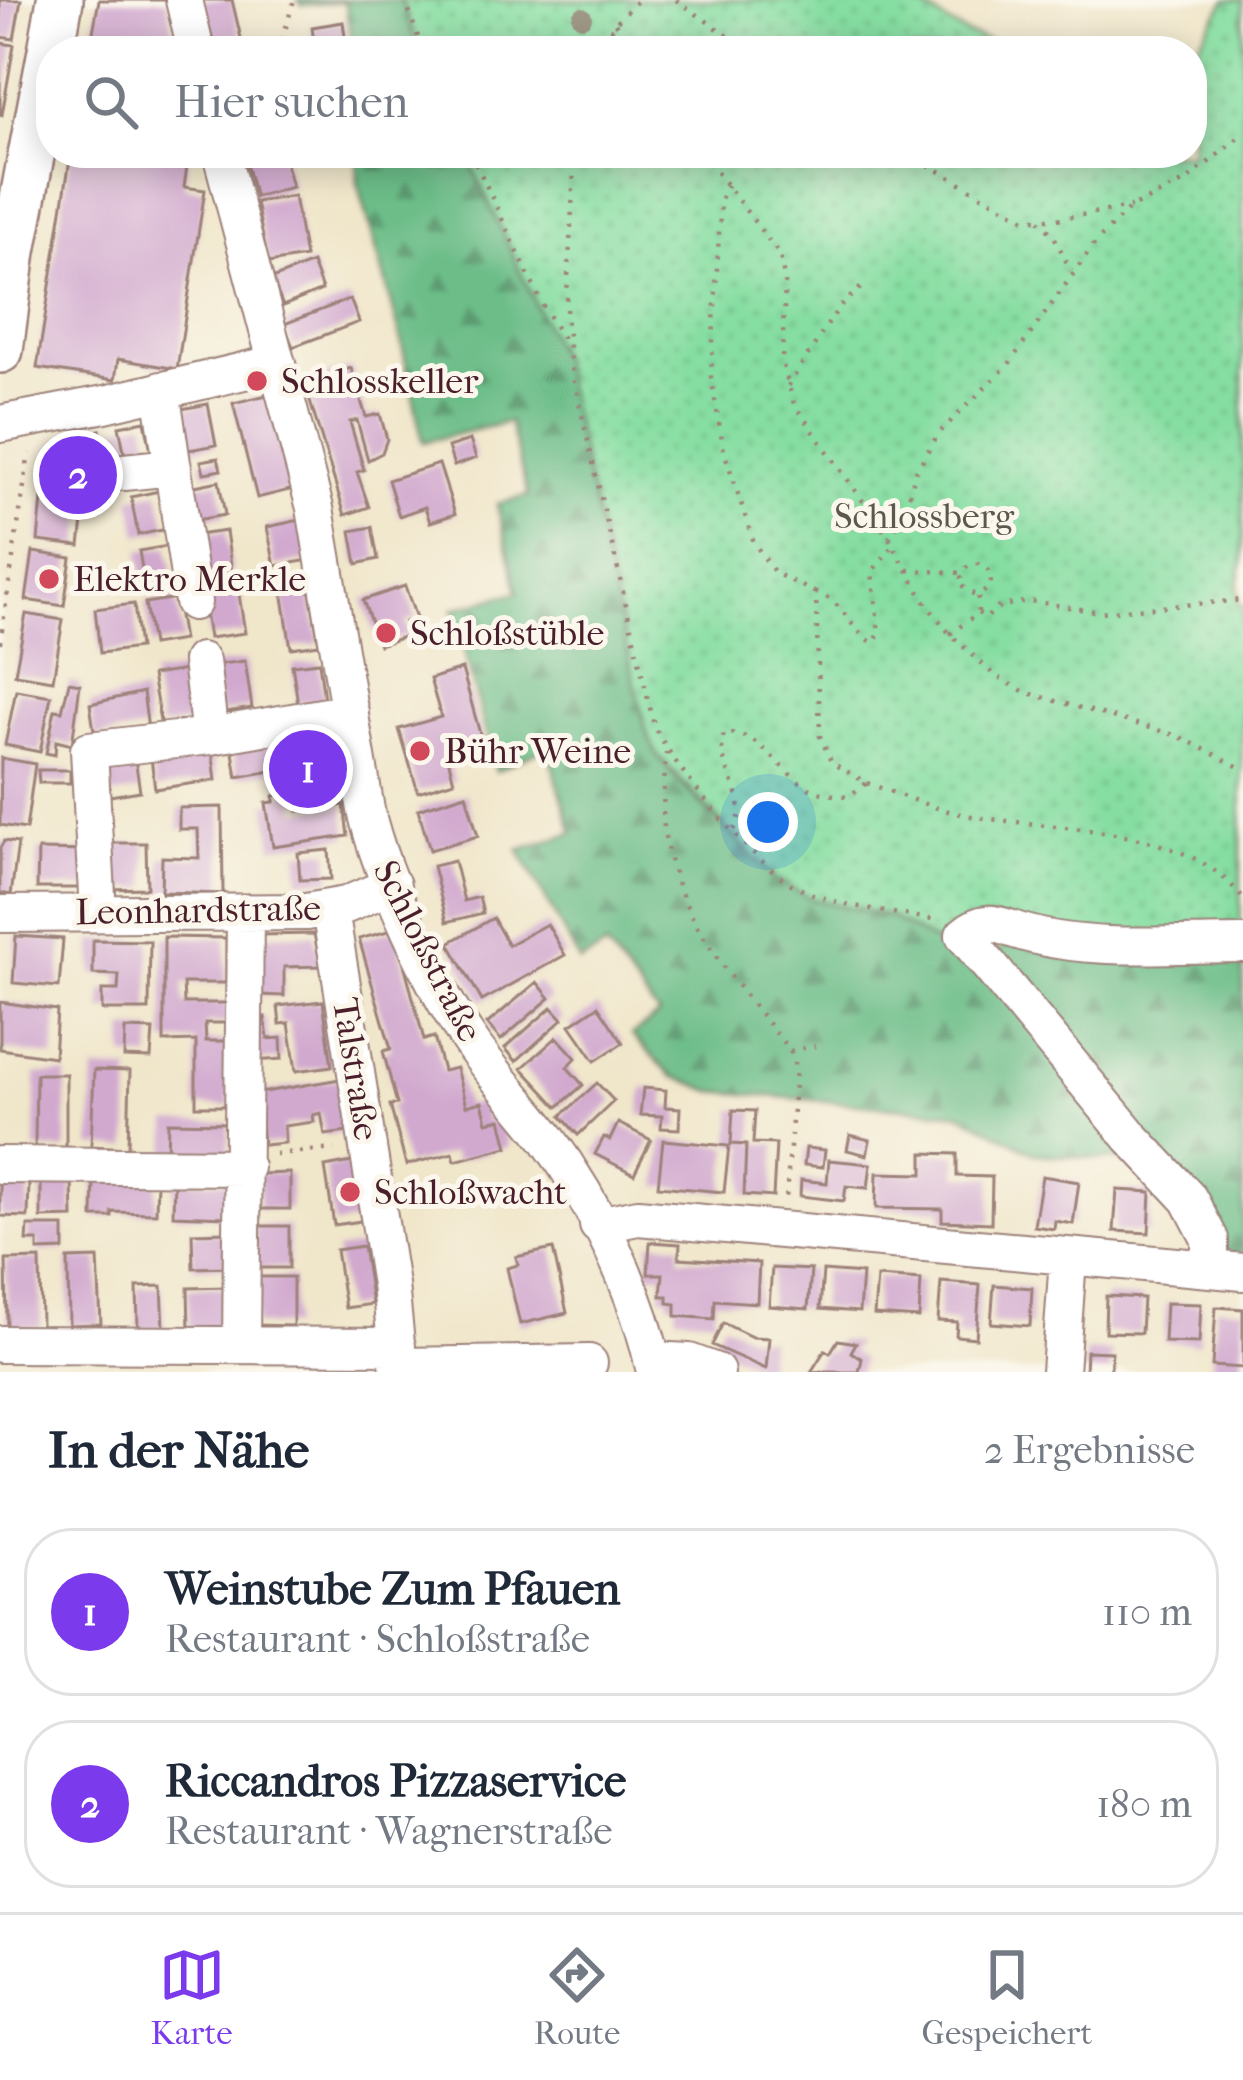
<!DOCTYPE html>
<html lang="de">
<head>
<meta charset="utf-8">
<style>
  :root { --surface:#fff; --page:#f2f2f3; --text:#1f2937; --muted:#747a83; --line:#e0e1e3; --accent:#7c3aed }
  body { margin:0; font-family:"IM FELL French Canon",serif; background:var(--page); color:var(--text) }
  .you { position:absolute; left:768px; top:822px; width:42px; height:42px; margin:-30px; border:9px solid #fff; border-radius:50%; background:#1a73e8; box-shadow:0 0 0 18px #1a73e833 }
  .badge { display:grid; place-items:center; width:78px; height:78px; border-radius:50%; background:var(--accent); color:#fff; font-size:39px; font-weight:700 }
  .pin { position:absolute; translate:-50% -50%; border:6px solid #fff; box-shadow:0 3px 12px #0006 }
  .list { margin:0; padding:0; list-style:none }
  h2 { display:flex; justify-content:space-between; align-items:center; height:156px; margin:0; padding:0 48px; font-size:51px }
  h2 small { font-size:39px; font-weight:400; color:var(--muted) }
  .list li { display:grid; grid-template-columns:78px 1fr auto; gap:36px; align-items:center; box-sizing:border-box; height:168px; margin:0 24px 24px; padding:0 24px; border:3px solid var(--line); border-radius:48px }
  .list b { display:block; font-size:45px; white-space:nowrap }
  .list p { margin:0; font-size:39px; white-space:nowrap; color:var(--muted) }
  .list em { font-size:39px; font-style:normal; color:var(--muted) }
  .icon { flex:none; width:66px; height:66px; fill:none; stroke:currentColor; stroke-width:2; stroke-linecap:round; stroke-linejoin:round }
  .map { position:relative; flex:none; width:1243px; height:1372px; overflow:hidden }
  .search { position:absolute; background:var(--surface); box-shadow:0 6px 30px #0003; left:36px; right:36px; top:36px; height:132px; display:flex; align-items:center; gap:30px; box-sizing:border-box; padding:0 42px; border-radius:48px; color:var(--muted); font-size:45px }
  .sheet { height:540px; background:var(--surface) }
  nav { display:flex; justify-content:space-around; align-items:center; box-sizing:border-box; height:168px; border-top:3px solid var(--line); background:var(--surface); font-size:33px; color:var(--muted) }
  nav a { display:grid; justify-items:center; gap:6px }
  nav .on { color:var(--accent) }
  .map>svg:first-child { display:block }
  .grass { fill:url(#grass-dots); stroke:#687e66; stroke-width:3 }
  .forest { fill:url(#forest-firs); stroke:#5b6e5a; stroke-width:3 }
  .building { fill:#d1a9cf }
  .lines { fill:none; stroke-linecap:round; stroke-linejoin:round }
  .minor-casing { stroke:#9d827a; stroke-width:40 }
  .major-casing { stroke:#9d827a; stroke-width:50 }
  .path { stroke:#9d827a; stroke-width:4.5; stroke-dasharray:3 9; stroke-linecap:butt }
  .minor { stroke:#fff; stroke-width:36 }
  .major { stroke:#fff; stroke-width:45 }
  .tree { fill:#9f9886 }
  .poi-dot { fill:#d1495b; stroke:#fbf7ec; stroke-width:4.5 }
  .labels { text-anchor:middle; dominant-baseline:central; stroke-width:10; stroke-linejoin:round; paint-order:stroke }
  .poi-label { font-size:36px; fill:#4a1f2b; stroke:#fbf7ec; text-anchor:start }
  .park-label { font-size:36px; fill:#5c584f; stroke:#fbf7ec }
  .street-label { font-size:36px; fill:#4a1f2b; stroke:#fbf7ec }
</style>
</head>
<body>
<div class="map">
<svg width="1243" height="1372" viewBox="0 0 1243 1372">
  <defs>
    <pattern id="grass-dots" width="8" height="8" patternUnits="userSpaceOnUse" patternTransform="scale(3)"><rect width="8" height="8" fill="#86dea2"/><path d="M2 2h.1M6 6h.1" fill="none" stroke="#75be8c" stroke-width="1.8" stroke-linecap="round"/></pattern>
    <pattern id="forest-firs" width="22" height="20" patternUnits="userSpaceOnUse" patternTransform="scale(3)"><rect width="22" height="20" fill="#6cbd88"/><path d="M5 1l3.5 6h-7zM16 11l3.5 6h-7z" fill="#5b996f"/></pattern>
  </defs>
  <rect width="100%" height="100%" fill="#fbf7ec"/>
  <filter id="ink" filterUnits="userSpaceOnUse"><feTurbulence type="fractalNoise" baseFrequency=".00833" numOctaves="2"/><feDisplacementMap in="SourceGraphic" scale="24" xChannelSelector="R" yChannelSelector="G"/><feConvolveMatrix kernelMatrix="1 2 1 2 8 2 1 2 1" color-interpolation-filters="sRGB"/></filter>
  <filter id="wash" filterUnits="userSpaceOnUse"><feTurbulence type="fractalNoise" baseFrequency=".004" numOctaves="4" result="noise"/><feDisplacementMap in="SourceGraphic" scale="48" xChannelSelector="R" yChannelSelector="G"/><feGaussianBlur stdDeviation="2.7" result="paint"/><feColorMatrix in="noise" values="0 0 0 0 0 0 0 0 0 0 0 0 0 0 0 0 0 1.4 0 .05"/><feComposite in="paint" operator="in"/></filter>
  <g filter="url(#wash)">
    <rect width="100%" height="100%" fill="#f0e6ca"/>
    <path class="grass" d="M401,0H911L966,34L1027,51H419Z
      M1226,0H1243V560L1237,586L1239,605L1243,606L1240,952L990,936L947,928L959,939L975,973L935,942L888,916L812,899L775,879L656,754L645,728L559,356L466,153H1192V55Z"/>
    <path class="forest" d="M298,0H401L419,51H353L345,2L302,5Z
      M357,153H466L559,356L645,728L656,754L674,777L775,879L812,899L888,916L935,942L975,973L1011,939L1243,952V1255L1222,1252L1147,1162L1036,1154L960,1113L712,1091L672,1076L632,1035L659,1015L606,947L580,962L519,850L573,833L547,747L496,771L453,609L518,592L497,504L528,496L509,422L423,442L398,327L358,183Z"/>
    <g id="blocks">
      <path class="building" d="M0,0H21L14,39L0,37Z
        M99,0H166L178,51L90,48Z
        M201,0H232L244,51H216Z
        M343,22L347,51H315L312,27Z
        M0,43L14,45L2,115H0Z
        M71,153H189L184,187L205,190L177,369L118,359L115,380L37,368Z
        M243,153H283L292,187L255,197Z
        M294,196L305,257L268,263L256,202Z
        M312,263L322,290L283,306L272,279Z
        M350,299L359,322L293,347L284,324Z
        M351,368L366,417L380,414L387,439L382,453L368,460L357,420L350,422L364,470L357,472L369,507L345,515L304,382Z
        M271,394L294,489L257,498L233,403Z
        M208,404L216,445L183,451L176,410Z
        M145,421L153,461L127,466L119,426Z
        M100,430L114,499L46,490L49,453L55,444Z
        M470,440L476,458L454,466L448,447Z
        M218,458L221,470L204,473L201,461Z
        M439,464L455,514L430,522L425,507L399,516L388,480Z
        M219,481L225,515L196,520L190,487Z
        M159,491L167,529L138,535L131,497Z
        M42,499L85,504L80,546L38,541Z
        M300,520L309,560L275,566L267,527Z
        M372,527L378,559L357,564L351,531Z
        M226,531L232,572L203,576L197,535Z
        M168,546L175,587L146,592L139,551Z
        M33,552L71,558L64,606L26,600Z
        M308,580L319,644L291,648L281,584Z
        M405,586L416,618L405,622L409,635L379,645L363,600Z
        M238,588L245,633L209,638L202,593Z
        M176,598L183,640L152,645L145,603Z
        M134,604L139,648L100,653L95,609Z
        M26,614L63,620L53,680L15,674Z
        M245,661L252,708L219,713L213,665Z
        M319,662L324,699L298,703L292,665Z
        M462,669L482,741L446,751L454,781L418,792L399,729L441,717L430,679Z
        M187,670L196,720L161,727L152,675Z
        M69,682L80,684L72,745L56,741L55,755L46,753L55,710L62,711Z
        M16,690L51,696L40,752L5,745Z
        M143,692L148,729L95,737L90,704Z
        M333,723L342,778L303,784L301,766L237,777L231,740Z
        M211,742L216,780L155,789L150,750Z
        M134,752L140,791L104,797L98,758Z
        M1,758L35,764L26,829L0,825Z
        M38,770H70V783H39Z
        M295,793L298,811L344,805L348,836L273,847L266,803L274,802V796Z
        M466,794L478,836L430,850L418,809Z
        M222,807L223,894L161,892L162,857L199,858L198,829H179V808Z
        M4,841L18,843L11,895L0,893V848Z
        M106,843H146L147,888L107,889Z
        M38,850L90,851V888H37Z
        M329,850L331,879L300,880L298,853Z
        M454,861L464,901L479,897L483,913L447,922L433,866Z
        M493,918L508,945L547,924L565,955L482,1001L449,943Z
        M395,929L424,1040L434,1037L443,1071L456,1068L466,1106L482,1102L487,1122L501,1119L508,1147L455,1161L453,1153L406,1165L390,1105L397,1104L383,1051L391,1049L359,939Z
        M314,934L321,966L284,967V996L260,995V935Z
        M16,936L63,939L59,987L13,983Z
        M164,937L226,938V983H183L184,1003H228V1023H205L206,1041H229V1106H196V1041L164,1042Z
        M93,940L150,941L149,1010H102V990H118L119,975L93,974Z
        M537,982L550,998L501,1040L487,1024Z
        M323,1001L332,1066L296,1071L289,1023L280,1024L278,1006Z
        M0,1002L57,1010L54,1057L0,1049Z
        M598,1006L623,1043L595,1061L570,1025Z
        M552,1007L563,1019L516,1061L505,1048Z
        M265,1017L268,1039L281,1038L282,1059L253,1061L257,1018Z
        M125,1029L153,1030L151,1058L124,1057Z
        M557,1037L576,1058L567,1067L583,1085L558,1107L522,1068Z
        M94,1070L130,1071L128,1148L91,1146Z
        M36,1074H66V1150L35,1149Z
        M340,1079L347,1132L325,1135L321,1113L313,1115L314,1122L284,1126L285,1143L263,1145L259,1093Z
        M597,1083L614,1101L578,1135L561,1116Z
        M643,1088L666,1090L665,1107L680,1108L679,1129L661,1128L662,1116L640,1115Z
        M733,1110L755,1111L753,1143L776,1144L773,1197L744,1195L746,1145L731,1144Z
        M168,1122L229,1123L228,1156L167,1154Z
        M618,1123L651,1140L634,1174L595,1154L604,1137L610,1140Z
        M850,1135L870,1140L867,1155L847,1150Z
        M663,1140L729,1146L724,1192L658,1186Z
        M806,1148L825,1150L823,1167L804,1165Z
        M923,1153L957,1154V1176L992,1177L991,1223L942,1221V1209L876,1208L877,1173L923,1174Z
        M829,1160L871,1164L868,1188L846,1186L844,1201L800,1196L801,1180L827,1183Z
        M352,1162L361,1221L334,1225L325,1167Z
        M290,1173V1209H259V1174Z
        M1042,1176L1079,1182L1073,1224L1055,1221L1054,1229L1034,1226Z
        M94,1179L157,1180L156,1213L112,1212V1217H93Z
        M174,1180L229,1182L228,1217L173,1215Z
        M0,1181L29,1183L28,1217L0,1216Z
        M72,1181L73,1217L41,1218V1182Z
        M1117,1190L1151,1192L1149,1233L1114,1231Z
        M28,1226H64V1250L38,1251V1241H27Z
        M255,1226H289V1268H255Z
        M227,1232L228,1267L193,1268L192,1233Z
        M650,1242L680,1244L679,1258L759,1263L757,1303L715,1300L714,1319L676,1316V1304L668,1303V1296H661L663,1274H648Z
        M363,1246L372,1304L345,1308L336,1250Z
        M553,1249L567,1313L520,1324L507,1268L518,1265L516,1257Z
        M98,1258L101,1324L69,1325L68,1259Z
        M40,1259L41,1327H7L6,1260Z
        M772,1268L811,1270L808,1309L769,1306Z
        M823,1271L862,1274L859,1312L820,1309Z
        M257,1277H293V1326L256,1325Z
        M877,1277L921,1280L919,1318L874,1315Z
        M941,1282L980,1285L976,1338L956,1336L957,1322L938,1321Z
        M994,1285L1032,1288L1030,1326L991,1323Z
        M162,1286L164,1328L138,1329L137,1287Z
        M227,1287V1331H189L188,1288Z
        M1106,1296L1143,1298L1141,1333L1105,1332Z
        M1166,1303L1201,1304L1199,1343L1164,1342Z
        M1216,1307L1243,1309V1368L1212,1366Z
        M723,1323L752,1337L769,1338L766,1369L712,1345Z
        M838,1340L856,1343L851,1352L862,1359L859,1372H811L825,1350L830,1353Z
        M1086,1351L1112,1352L1110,1372H1085Z"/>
    </g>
  </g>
  <g filter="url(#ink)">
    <use href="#blocks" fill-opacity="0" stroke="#9d827a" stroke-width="3"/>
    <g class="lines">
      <g class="minor-casing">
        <path id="minor" d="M184,0L196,51
          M221,153L315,508L366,810C381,876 433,989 472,1044C495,1077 523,1106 547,1138C596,1205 638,1291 655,1372
          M161,390L193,602
          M0,424L105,404L277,363
          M124,472L173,467
          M201,661L210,736
          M330,910L390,1285L399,1372
          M98,913L89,750L210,736L350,712
          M0,914L306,912L346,905L392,885
          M0,1165L245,1167
          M598,1225L638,1217L1243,1272
          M1210,1269V1239L1189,1199L1131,1137L964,935C987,915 999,926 1025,933C1093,952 1172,944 1243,944
          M0,1344L397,1346
          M241,1345L245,914
          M652,1360L689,1362L716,1372
          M399,1366L589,1363
          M1060,1372L1068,1258"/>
      </g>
      <g class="major-casing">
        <path id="major" d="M51,51L60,0
          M0,350L13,251L51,51"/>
      </g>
      <path class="path" d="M405,0L423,51
        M676,0L750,51
        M615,23L632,51
        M279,51L294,0
        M598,51L615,23L638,0
        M471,153L545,310L565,342
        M575,153L566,314L571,368L654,725C672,766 754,864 793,885C835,908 892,911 938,921
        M702,153L780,255L785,283L782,362L794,404L889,538L927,605L950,634L994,675L1025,692L1178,736L1243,769
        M907,153L1025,219H1056L1131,207
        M727,185L721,198L711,377L724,451L754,543L775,573L816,593
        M1039,220L1054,236L1071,271
        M788,386L839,307L866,283
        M889,538L904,514L916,471L938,434L1009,364L1096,242L1131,207L1185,182L1243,134
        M961 579a15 15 0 1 1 30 0a15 15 0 1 1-30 0Z
        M908,570L962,573
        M978,613L986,618L1000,606L1030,601L1100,612L1243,600
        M950,634L978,613V594
        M0,643L29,453
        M666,752C665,779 661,810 665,836C680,926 736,982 790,1051L796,1069L786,1199
        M867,783C900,795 931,808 965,815C1051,831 1188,822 1243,899
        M734,830C754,795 713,769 724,733C760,730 781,775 811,789C824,795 836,795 849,796L867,783L832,763L820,736L816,593C845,601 849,631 874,643L879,634L872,572L891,548
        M790,1051L815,1046
        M275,1154L335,1149"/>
      <use href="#minor" class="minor"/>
      <use href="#major" class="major"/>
    </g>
    <circle class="tree" cx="582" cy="17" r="10"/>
  </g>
  <g class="poi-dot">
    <circle cx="257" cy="381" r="12"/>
    <circle cx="49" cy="579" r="12"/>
    <circle cx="386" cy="633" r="12"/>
    <circle cx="420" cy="751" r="12"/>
    <circle cx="350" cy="1192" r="12"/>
  </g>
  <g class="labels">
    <g class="poi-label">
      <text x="281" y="381">Schlosskeller</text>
      <text x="73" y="579">Elektro Merkle</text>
      <text x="410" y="633">Schloßstüble</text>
      <text x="444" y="751">Bühr Weine</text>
      <text x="374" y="1192">Schloßwacht</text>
    </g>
    <g class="park-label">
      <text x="924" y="516">Schlossberg</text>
    </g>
    <g class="street-label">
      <text transform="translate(198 910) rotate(-1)">Leonhardstraße</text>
      <text transform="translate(428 951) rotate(63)">Schloßstraße</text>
      <text transform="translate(356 1069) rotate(81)">Talstraße</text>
    </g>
  </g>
</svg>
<div class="you"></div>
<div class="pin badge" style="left:308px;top:769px">1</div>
<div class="pin badge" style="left:78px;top:475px">2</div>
<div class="search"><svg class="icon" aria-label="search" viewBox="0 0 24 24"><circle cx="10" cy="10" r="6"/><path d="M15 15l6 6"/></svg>Hier suchen</div>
</div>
<section class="sheet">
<h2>In der Nähe<small>2 Ergebnisse</small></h2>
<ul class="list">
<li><span class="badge">1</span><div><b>Weinstube Zum Pfauen</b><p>Restaurant · Schloßstraße</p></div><em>110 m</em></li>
<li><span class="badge">2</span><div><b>Riccandros Pizzaservice</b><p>Restaurant · Wagnerstraße</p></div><em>180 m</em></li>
</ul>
</section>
<nav>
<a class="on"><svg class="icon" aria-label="map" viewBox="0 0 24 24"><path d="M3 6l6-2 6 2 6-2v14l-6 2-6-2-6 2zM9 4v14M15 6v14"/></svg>Karte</a>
<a><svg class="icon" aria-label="directions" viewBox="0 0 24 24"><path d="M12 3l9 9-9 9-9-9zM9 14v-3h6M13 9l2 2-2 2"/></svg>Route</a>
<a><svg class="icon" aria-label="saved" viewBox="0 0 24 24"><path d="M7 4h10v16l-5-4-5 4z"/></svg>Gespeichert</a>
</nav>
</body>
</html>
